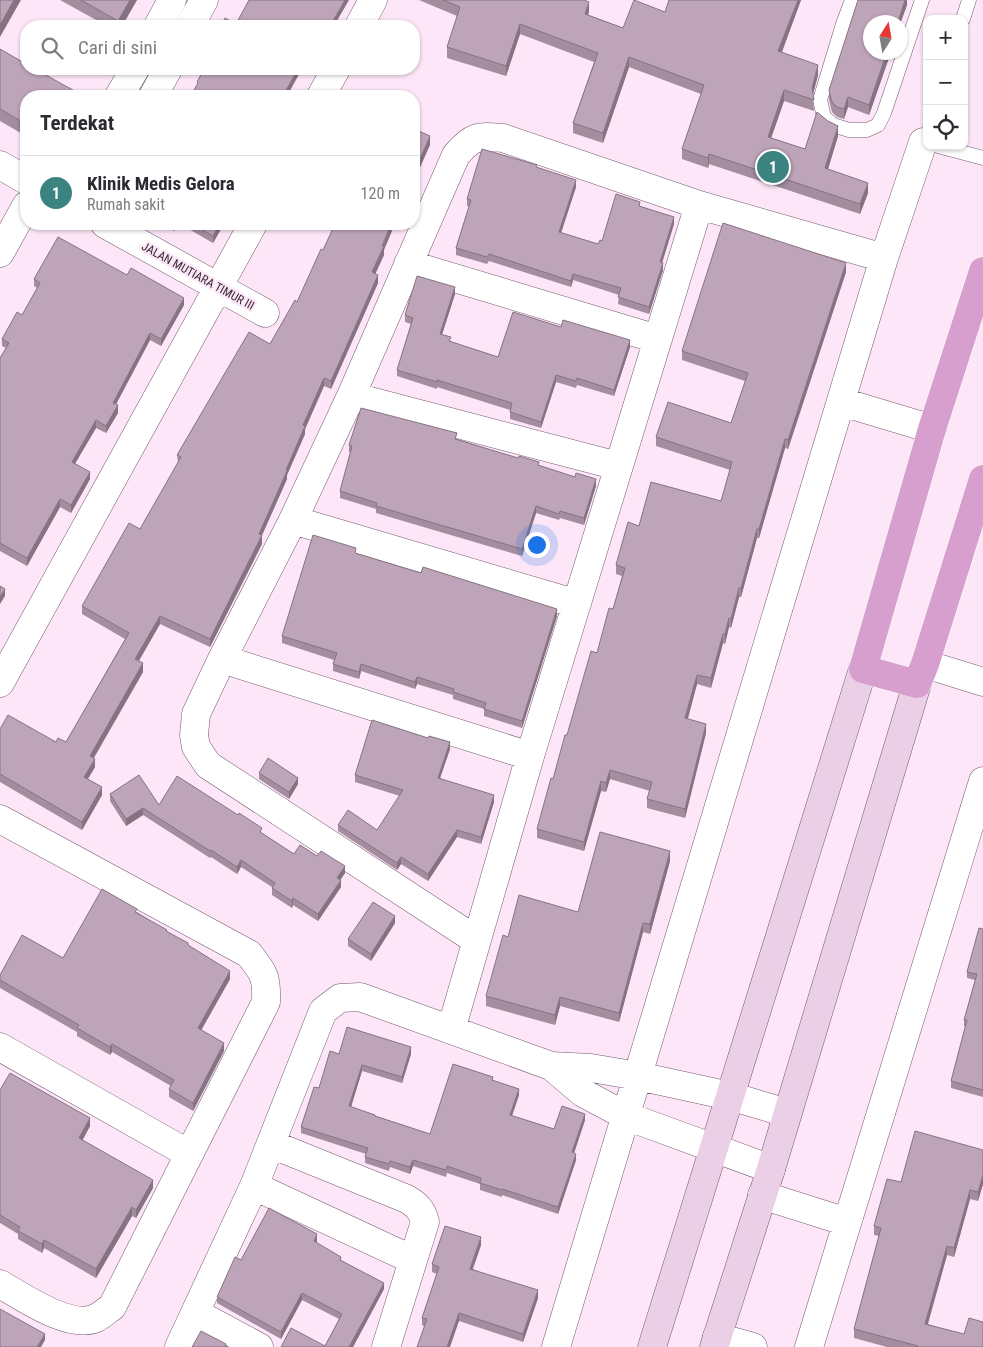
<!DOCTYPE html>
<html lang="id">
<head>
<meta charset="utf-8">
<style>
  :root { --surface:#fff; --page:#f7f7f7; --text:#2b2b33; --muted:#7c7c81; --line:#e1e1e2; --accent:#3b8381 }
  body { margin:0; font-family:"Roboto Condensed",sans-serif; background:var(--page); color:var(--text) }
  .controls { position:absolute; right:15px; top:15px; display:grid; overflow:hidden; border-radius:10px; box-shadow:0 1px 4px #0004 }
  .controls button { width:45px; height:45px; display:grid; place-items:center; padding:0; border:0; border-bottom:1px solid var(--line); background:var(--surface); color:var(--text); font:25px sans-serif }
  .compass { position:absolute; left:863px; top:15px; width:45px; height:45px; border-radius:50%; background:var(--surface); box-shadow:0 1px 4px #0004; rotate:11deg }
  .you { position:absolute; left:536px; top:544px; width:18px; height:18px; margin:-12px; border:4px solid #fff; border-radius:50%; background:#1a73e8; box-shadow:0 0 0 8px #1a73e833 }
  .badge { display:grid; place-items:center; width:32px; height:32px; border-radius:50%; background:var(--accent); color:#fff; font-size:16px; font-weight:700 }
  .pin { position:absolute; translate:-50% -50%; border:2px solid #fff; box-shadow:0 1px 5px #0006 }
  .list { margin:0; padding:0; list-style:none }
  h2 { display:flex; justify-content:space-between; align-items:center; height:65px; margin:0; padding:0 20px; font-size:21px }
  h2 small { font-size:16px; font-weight:400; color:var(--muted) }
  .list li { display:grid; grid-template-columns:32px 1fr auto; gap:15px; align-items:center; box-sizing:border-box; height:75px; padding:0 20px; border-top:1px solid var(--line) }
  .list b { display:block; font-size:19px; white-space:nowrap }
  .list p { margin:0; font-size:16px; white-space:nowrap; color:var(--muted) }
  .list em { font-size:16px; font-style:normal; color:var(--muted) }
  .icon { flex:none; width:28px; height:28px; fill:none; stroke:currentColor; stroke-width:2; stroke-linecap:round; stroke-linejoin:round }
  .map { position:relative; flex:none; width:983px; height:1347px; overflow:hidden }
  .search { position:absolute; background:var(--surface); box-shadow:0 1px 4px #0004; left:20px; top:20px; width:400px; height:55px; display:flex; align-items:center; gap:12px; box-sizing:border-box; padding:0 18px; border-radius:20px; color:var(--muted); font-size:19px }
  .panel { position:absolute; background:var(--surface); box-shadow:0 1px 4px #0004; left:20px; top:90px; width:400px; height:140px; border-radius:20px }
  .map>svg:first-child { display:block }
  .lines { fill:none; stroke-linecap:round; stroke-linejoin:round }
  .lane-casing { stroke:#725a6d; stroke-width:15 }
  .street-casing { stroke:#725a6d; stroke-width:29 }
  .secondary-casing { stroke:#725a6d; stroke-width:29 }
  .primary-casing { stroke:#fff; stroke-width:29 }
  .lane { stroke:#fff; stroke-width:14 }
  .street { stroke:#fff; stroke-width:28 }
  .secondary { stroke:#eacfe6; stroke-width:28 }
  .primary { stroke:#d69fce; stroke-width:28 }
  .wall { fill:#a38d9f }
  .shaded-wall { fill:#857382 }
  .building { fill:#bea4b9; stroke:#857382 }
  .labels { text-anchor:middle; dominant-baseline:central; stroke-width:4.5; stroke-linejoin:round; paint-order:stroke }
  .street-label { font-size:12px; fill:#352b33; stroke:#fce6f7 }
</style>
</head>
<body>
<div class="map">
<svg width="983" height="1347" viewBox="0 0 983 1347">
  <rect width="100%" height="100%" fill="#fce6f7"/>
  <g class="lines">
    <g class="lane-casing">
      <path id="lane" d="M852,0L843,24L820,100L824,117L833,125L849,130H867L878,125L884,113L922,0
        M963,19L969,0
        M938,146L983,158"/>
    </g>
    <g class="street-casing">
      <path id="street" d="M158,26L172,0
        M190,26L204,0
        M359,26L373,0
        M119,96L135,69
        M153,96L168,69
        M321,96L336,69
        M0,165L26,180
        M105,224L265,313
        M0,253L26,206
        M408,264L657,339
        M351,396L618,466
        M842,402L932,429
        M293,520L577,604
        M222,659L530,756
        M925,664L983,682
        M0,683L253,224
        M0,819L249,954C264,973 267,977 266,1002L112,1307C107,1310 102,1315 96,1318C70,1330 23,1297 0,1284
        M476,940L208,765L196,747L194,735L196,714L222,659L293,520L351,396L456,155C473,135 478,136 503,138L699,205L884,258
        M451,1030L530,756L699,205
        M0,1047L189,1154
        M551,1066L583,1093L626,1116L771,1169
        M271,1144L407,1199C417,1205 422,1210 425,1222L386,1347
        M254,1186L413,1260
        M762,1195L847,1222
        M196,1313L259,1347
        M717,1337L753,1347
        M179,1347L254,1186L323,1011L340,998L360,997L551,1066L591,1068L638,1076L730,1096L787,1113
        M556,1347L884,258L923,142
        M809,1347L983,781"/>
    </g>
    <g class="secondary-casing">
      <path id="secondary" d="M652,1347L863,669
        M714,1347L771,1169L917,684"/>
    </g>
    <g class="primary-casing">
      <path id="primary" d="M983,271L932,429L863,669L917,684L925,664L983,479"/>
    </g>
    <use href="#lane" class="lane"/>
    <use href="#street" class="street"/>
    <use href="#secondary" class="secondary"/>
    <use href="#primary" class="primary"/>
  </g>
  <path class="wall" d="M60,0H137L122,26H107Z
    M419,0H584L589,12L588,15L623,28L665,12L669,0H801L782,52L818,75L813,94L814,111L784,101L771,138L805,149L838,136L828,169L868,193L860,214L709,164L708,168L682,159V149L701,94L629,67L603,143L573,133V123L594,62L520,34L506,76L447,58V47L457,16Z
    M907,0V5L900,24V22L870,52H891L869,115L848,107L844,119L837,117L832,112L829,100V90Z
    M0,49L80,96H26V136L0,121Z
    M537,168L576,187L561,233L598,244L640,206L674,224L662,263L663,270L649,314L618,304L619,295L573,280L571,287L489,261L487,264L456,255V248L469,206H467V199Z
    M163,224H178L174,231Z
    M180,224H224L213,243Z
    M323,250H384V255L375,274L378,283L331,389L324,386L305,429V434L287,475V479L262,535V544L210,647L160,624L139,661L143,672L94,758L95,767L88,779L102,795L82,830L0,782V729L56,742H66L125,639L82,614V606L140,529L178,463L177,455L270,344L297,302Z
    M846,272L788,449L785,448L759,538H757L741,597H739L731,628L729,627L725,644L723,643L711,688L697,684L688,719L706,733L685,818L647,808V799L650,791L610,779L606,792L601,791L584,851L537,838V829L567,735L613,609L622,576L616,574V565L639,526L721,501L730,470L656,446V437L731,423L745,381L682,360V351Z
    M127,275L184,305L161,346L150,340L116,404L118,413L106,433L96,428L75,463L90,479L71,513L60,507L27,566L0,551V358L6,348L2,346V339L22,315L37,288L34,286V279Z
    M455,294L442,334L451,342L498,357L561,327L630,347L614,396L577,385L576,388L556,382L541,428L510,419V410L437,387V389L397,376V370L411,324L405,322V315Z
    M457,439L539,466L596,486L584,525L560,518L559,520L536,513L522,556L376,513V509L340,498V491L351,452H349V445Z
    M356,553L557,616L522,728L484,716V709L453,699V695L417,684L415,689L361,671L359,679L333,671V664L334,660L282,643V636Z
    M428,738L450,749L440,778L494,802L481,844L457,837L428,881L401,864L397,870L338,831V825L377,830L400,796L355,782V775Z
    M259,773L298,784L289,799L259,779Z
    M110,794L159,805L262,833L294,854L317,856L345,873L340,880L341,887L318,921L293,905L292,908L272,895V887L241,867L237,874L211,857L210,858L143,815L126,826L110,801Z
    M670,861L650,934L643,932L619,1022L560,1006L555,1025L486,1006V996L508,937L578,912Z
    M137,912L188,945L230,979L201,1030L224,1051L193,1111L169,1097V1089L171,1086L112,1052L110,1055L77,1036V1032L0,988V975L63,958Z
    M395,923L371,961L348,946V939Z
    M983,929V1097L951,1088V1081L966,1027L964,1026V1020L975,980L967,978V972Z
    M339,1054H411L402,1083L362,1071L351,1107L375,1116L430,1134L493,1081L519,1095L512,1116L554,1129L585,1120L574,1153L576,1160L558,1214L502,1195V1197L480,1190V1184L447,1173L446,1177L413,1166L410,1174L390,1167L389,1171L365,1163V1157L366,1154L301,1133V1127L319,1088Z
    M0,1090L90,1126L82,1140L153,1188L136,1218L132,1216L96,1278L44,1248L42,1253L18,1239V1234L0,1223Z
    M983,1150V1184L978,1201L970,1199L954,1257L947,1255L928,1324L983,1347H887L854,1338V1329L879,1236L874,1235V1226L901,1182Z
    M317,1241L316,1243L384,1289L353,1347H281L325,1346L339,1319L302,1300L281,1339L217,1303V1297L241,1260Z
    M481,1245L473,1269L538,1298L523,1342L459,1321L424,1326L422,1325V1318L437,1274L432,1272V1264Z"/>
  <path class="shaded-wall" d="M14,0H21L0,37V25Z
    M130,0H137L122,26H118V21Z
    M345,0H349L334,26H330Z
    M798,0H801L778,62V51Z
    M905,0H907V5L900,24V22H898Z
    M589,2V12L585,24V14Z
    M520,24V34L506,76V66Z
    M887,52H891L869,115V105Z
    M629,57V67L603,143V133Z
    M818,65V75L812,98V88Z
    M298,69H302L287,96H285V92Z
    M784,90V101L768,147V137Z
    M848,97V107L844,119V109Z
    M838,126V136L825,179V168Z
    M430,136V145L414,181V173Z
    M709,154V164L708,168V158Z
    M576,180V187L559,239V232Z
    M868,183V193L860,214V204Z
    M674,217V224L660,269V262Z
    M174,224H178L174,231Z
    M220,224H224L213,243V236Z
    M391,224H395L384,250V255L372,281V272Z
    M663,263V270L649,314V307Z
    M846,263V272L788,449V440Z
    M573,274V280L571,287V281Z
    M378,275V283L331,389V381Z
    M455,287V294L440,341V334Z
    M184,298V305L161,346V339Z
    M150,333V340L113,410V403Z
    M630,340V347L614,396V390Z
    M556,375V382L541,428V422Z
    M324,378V386L305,429V434L287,475V479L259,542V534L286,470L303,425Z
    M118,405V413L106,433V426Z
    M96,420V428L72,469V462Z
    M785,439V448L759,538V529Z
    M90,472V479L71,513V505Z
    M596,479V486L584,525V518Z
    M60,499V507L27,566V558Z
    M536,506V513L522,556V549Z
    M757,529V538L741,597V588Z
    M262,535V544L210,647V639Z
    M739,588V597L731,628V619Z
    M5,589V596L0,604V597Z
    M557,609V616L522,728V721Z
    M160,616V624L135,667V659Z
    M729,618V627L725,644V634Z
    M723,634V643L711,688V678Z
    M143,663V672L90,764V756Z
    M361,664V671L359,679V672Z
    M697,675V684L685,727V718Z
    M417,677V684L415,689V682Z
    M706,724V733L685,818V809Z
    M450,742V749L438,784V778Z
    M95,759V767L84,785V777Z
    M610,770V779L606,792V783Z
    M298,778V784L289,799V792Z
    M601,781V791L584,851V842Z
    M102,787V795L82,830V822Z
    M494,795V802L481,844V837Z
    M143,808V815L126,826V819Z
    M457,830V837L428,881V874Z
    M670,851V861L650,934V924Z
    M401,857V864L397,870V863Z
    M241,860V867L237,874V867Z
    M345,866V873L337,885V878Z
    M341,880V887L318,921V914Z
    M293,898V905L292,908V901Z
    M395,916V923L371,961V954Z
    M643,923V932L619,1022V1013Z
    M230,971V979L198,1036V1028Z
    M560,997V1006L555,1025V1015Z
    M224,1043V1051L193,1111V1103Z
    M112,1044V1052L110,1055V1047Z
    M411,1047V1054L402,1083V1077Z
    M362,1065V1071L349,1113V1106Z
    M519,1089V1095L510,1121V1115Z
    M585,1114V1120L572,1159V1152Z
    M90,1118V1126L79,1147V1138Z
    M576,1154V1160L558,1214V1207Z
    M413,1160V1166L410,1174V1167Z
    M983,1175V1184L978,1201V1192Z
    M153,1180V1188L136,1218V1210Z
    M970,1190V1199L954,1257V1248Z
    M132,1207V1216L96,1278V1269Z
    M317,1234V1241L314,1248V1241Z
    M481,1237V1245L470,1276V1269Z
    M44,1240V1248L42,1253V1244Z
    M947,1246V1255L925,1333V1324Z
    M384,1283V1289L353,1347H349Z
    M538,1290V1298L523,1342V1334Z
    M302,1293V1300L281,1339V1332Z
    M459,1313V1321L450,1347H447Z
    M45,1334V1340L41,1347H37Z"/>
  <path class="building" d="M0,0H14L0,25Z
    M81,0H130L118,21Z
    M249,0H345L330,26H221L225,18L236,24Z
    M443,0H584L589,2L585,14L623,28L634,0L665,12L669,0H798L778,51L818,65L812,88L814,100L784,90L768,137L805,149L817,112L828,121L838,126L825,168L868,183L860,204L709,154L708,158L682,149L704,85L629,57L603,133L573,123L598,53L520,24L506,66L447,47L460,7Z
    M858,0H905L898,22H870V52H887L869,105L848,97L844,109L837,107L832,102L829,90Z
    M0,49L26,64V69H35L80,94L79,96H26V124L0,109Z
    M204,69H298L285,92L287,93L285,96H191L198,83L197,82Z
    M414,129L430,136L414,173Z
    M482,149L537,165L536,167L576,180L559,232L598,244L600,240L602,241L616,194L640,202L639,206L674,217L660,262L663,263L649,307L618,297L621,288L573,274L571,281L489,254L487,257L456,248L471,200L467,199Z
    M723,223L846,263L788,440L785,439L759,529H757L741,588H739L731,619L729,618L725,634H723L711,678L697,675L685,718L706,724L685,809L647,799L652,782L610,770L606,783L601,781L584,842L537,829L551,778L553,779L565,735H567L591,651L597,653L609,608L613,609L625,568L616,565L628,522L639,526L651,482L721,501L732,462L656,437L668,402L731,423L748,373L682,351Z
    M192,224H220L213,236Z
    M335,224L344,228L346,224H391L382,246H384L372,272L378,275L331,381L324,378L303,425L305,426L286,470L287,471L259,534L262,535L210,639L160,616L135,659L143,663L90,756L95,759L84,777L102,787L82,822L0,774V729L8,715L56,742L58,738L66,742L129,633L82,606L129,523L140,529L181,457L177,455L249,332L270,344L295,300L297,302L321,249L323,250Z
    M58,237L127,275L131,268L184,298L161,339L150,333L113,403L118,405L106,426L96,420L72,462L90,472L71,505L60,499L27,558L0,543V358L9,343L2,339L17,312L22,315L40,283L34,279Z
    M417,276L455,287L440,334L451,337L449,341L498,357L513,312L561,327L563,320L630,340L614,390L577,378L576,381L556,375L541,422L510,412L512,403L437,380V382L397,370L413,318L405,315Z
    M361,408L457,433L455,439L518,458L519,456L539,462L538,465L575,477L576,473L596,479L584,518L560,511L559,514L536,506L522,549L376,506L377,503L340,491L352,446L349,445Z
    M313,535L356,548L355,553L421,573L423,567L557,609L522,721L484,709L486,703L453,692L454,689L417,677L415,682L361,664L359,672L333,664L337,653L282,636Z
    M0,586L5,589L0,597Z
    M372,720L428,738L429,736L450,742L438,778L494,795L481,837L457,830L428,874L401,857L397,863L338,825L348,810L377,830L403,790L355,775Z
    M268,758L298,778L289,792L259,773Z
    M139,775L159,805L177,776L238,815L239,813L262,828L260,832L294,854L300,845L317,856L321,851L345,866L337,878L341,880L318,914L293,898L292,901L272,888L275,883L241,860L237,867L211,850L210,851L143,808L126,819L110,794Z
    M600,832L670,851L650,924L643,923L619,1013L560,997L555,1015L486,996L503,935L508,937L519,895L578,912Z
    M102,889L137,909L135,912L167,930L166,931L188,943V945L230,971L198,1028L224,1043L193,1103L169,1089L174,1080L112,1044L110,1047L77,1028L79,1025L0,980V975L22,935L63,958Z
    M373,902L395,916L371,954L348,939Z
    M979,928L983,929V1090L951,1081L967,1020H964L977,974L967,972Z
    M347,1027L411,1047L402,1077L362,1065L349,1106L375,1115V1116L430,1134L453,1064L493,1077L492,1080L519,1089L510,1115L554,1129L562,1106L585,1114L572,1152L576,1154L558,1207L502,1189V1190L480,1183L481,1178L447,1166L446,1170L413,1160L410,1167L390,1161L389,1164L365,1157L368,1148L301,1127L314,1087L319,1088L330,1051L339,1054Z
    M10,1073L90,1118L79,1138L153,1180L136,1210L132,1207L96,1269L44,1240L42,1244L18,1231L20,1227L0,1215V1090Z
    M915,1131L983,1150V1175L978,1192L970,1190L954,1248L947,1246L925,1324L964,1334L969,1318L983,1322V1347H917L918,1346L854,1329L881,1228L874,1226L887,1179L901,1182Z
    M269,1208L317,1234L314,1241L341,1257L340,1260L384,1283L349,1347H281L291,1328L325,1346L342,1314L302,1293L281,1332L217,1297L235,1257L241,1260Z
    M445,1226L481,1237L470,1269L538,1290L523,1334L459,1313L447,1347H417L427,1319L422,1318L439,1267L432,1264Z
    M0,1309L45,1334L37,1347H0Z
    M201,1331L226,1344L225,1346L228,1347H192Z"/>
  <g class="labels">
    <g class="street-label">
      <text transform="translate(198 276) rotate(29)">JALAN MUTIARA TIMUR III</text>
    </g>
  </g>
</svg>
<div class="controls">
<button>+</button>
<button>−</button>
<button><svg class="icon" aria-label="locate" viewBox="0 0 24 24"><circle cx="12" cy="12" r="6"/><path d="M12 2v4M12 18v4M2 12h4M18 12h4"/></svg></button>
</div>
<svg class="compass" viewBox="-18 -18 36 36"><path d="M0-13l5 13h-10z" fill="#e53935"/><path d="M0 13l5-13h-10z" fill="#7c7c81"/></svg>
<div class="you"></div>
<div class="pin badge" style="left:773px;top:167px">1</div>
<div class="search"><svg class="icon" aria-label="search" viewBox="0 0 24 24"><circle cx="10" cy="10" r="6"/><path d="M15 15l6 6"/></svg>Cari di sini</div>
<section class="panel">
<h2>Terdekat<small></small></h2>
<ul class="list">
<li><span class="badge">1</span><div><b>Klinik Medis Gelora</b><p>Rumah sakit</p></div><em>120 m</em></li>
</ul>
</section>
</div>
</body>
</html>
